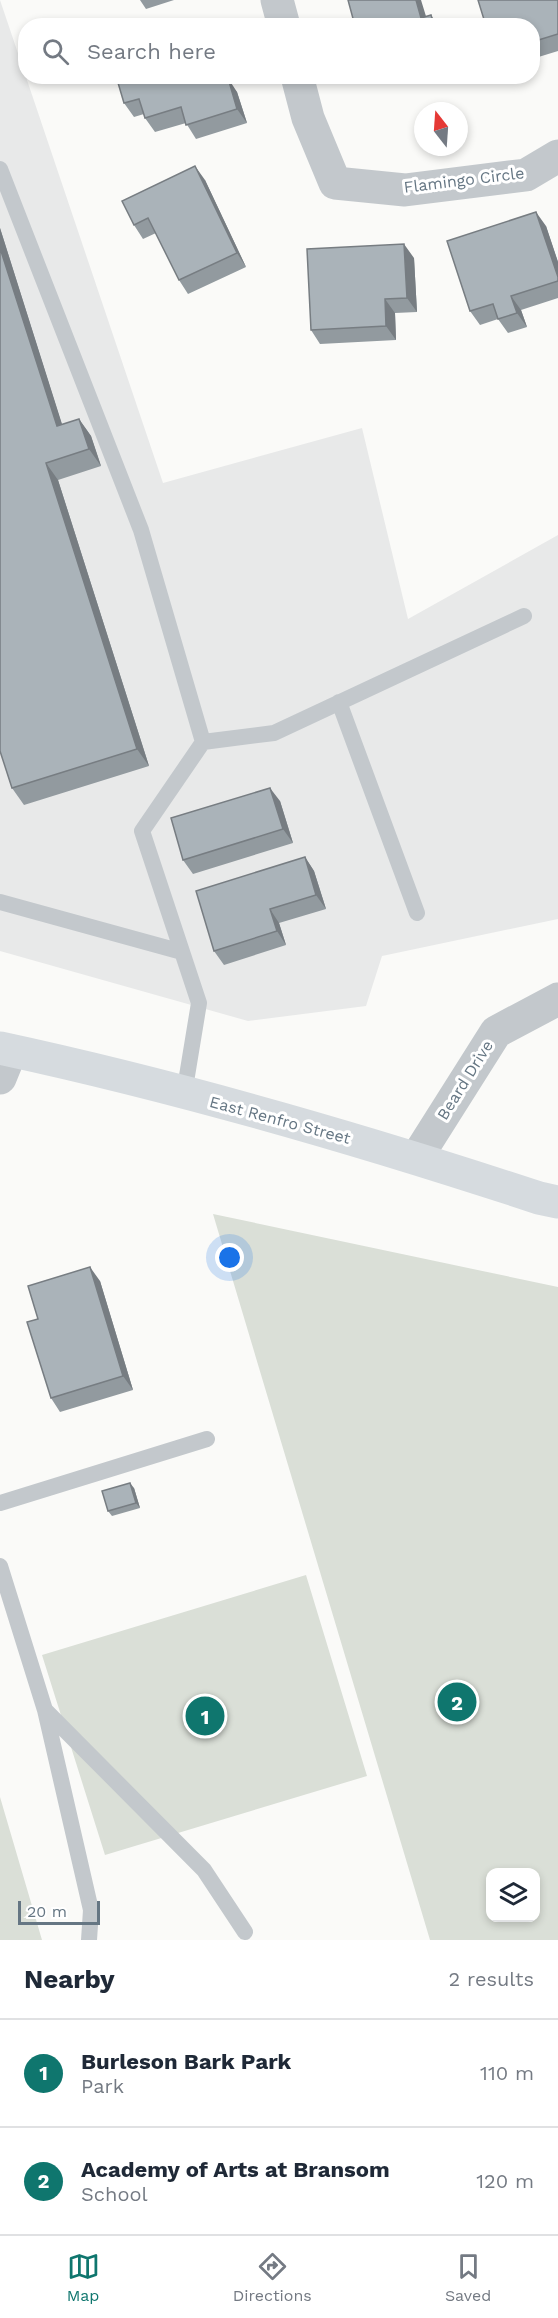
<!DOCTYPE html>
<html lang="en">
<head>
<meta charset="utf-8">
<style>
  :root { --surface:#fff; --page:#f2f2f3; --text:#1f2937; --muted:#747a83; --line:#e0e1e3; --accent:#0f766e }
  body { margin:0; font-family:"Work Sans",sans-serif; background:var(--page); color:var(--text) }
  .controls { position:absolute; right:18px; bottom:18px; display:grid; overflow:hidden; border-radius:12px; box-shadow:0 3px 9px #0003 }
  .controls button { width:54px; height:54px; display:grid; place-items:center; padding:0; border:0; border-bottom:2px solid var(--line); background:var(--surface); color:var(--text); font:30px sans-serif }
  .compass { position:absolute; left:414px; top:102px; width:54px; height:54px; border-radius:50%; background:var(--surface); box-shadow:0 3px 9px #0003; rotate:343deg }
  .scale { position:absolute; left:18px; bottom:15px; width:82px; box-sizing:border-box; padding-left:6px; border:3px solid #657683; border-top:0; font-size:16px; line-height:21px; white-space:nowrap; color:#657683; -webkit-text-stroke:4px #fff; paint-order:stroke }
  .you { position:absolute; left:230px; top:1258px; width:21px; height:21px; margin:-15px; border:4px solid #fff; border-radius:50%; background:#1a73e8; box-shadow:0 0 0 9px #1a73e833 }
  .badge { display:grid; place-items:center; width:39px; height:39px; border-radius:50%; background:var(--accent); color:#fff; font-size:20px; font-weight:700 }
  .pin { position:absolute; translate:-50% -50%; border:3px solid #fff; box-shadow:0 2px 6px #0006 }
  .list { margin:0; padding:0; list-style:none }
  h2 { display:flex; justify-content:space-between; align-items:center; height:78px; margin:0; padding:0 24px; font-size:26px }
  h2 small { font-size:20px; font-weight:400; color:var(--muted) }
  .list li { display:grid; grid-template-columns:39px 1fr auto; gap:18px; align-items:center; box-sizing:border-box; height:108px; padding:0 24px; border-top:2px solid var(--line) }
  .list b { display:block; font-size:22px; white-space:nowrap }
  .list p { margin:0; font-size:20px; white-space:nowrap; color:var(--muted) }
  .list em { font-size:20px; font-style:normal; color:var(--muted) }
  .icon { flex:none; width:33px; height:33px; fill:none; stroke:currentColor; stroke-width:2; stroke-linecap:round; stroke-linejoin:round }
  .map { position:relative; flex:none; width:558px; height:1940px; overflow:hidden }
  .search { position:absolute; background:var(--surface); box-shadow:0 3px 9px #0003; left:18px; right:18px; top:18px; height:66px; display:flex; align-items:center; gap:15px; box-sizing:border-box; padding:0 21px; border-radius:24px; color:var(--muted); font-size:22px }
  .sheet { height:294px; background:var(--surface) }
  nav { display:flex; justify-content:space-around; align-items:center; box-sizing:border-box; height:84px; border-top:2px solid var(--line); background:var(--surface); font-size:16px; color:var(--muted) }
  nav a { display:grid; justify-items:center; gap:3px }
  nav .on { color:var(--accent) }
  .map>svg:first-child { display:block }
  .built { fill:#e8e9e9 }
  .green { fill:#dadfd7; fill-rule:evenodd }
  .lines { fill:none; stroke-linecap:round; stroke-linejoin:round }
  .service { stroke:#c3c8cc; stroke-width:16 }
  .minor { stroke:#c3c8cc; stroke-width:33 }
  .secondary { stroke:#d6dbdf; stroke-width:33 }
  .wall { fill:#929a9f }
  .shaded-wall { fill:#777d82 }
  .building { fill:#aab3b9; stroke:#777d82; stroke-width:1.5 }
  .labels { text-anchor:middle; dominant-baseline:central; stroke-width:6; stroke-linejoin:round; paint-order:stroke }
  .street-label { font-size:16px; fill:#657683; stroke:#fff }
</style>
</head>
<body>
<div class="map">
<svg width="558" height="1940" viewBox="0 0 558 1940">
  <rect width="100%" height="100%" fill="#fafaf8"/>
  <path class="built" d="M0,0L163,483L362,428L408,619L558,535V919L382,956L366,1006L248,1021L0,951Z"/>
  <path class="green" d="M213,1214L558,1287V1940H430ZM490,1872H536V1918H490Z
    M306,1575L367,1776L105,1855L42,1655Z
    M0,1797L42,1940H0Z"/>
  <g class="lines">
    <path class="service" d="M0,169L141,530L203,742L142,831L199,1003L184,1094
      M339,702L417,913
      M203,742L274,733L524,616
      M0,902L182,952
      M0,1503L207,1439
      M0,1566L45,1710L91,1910L89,1940
      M46,1711L204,1870L245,1932"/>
    <path class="minor" d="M277,0L284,26
      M297,76L308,118L335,183L405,190L526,175L558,156
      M0,1078L11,1051
      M417,1157L496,1032L558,999"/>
    <path class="secondary" d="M0,1048C181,1087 363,1140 539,1198L558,1202"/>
  </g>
  <path class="wall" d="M140,0H174L146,9Z
    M558,0V51L532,59V26Z
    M116,76L224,79L237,92L247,123L196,139L186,123L155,132L145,118L144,114L134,117L124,103Z
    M374,76H391L377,80Z
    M420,76H431L422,79Z
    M205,180L246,267L188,294L179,280L156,233L143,239L134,225Z
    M546,226L558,262V298L521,310L527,327L508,333L498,319L480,325L470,311Z
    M0,228L62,425L79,419L91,436L101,466L58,480L149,766L24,805L12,788Z
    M414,258L417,312L395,313L396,340L320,344L311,330Z
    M280,801L293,843L193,874L183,860Z
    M305,857L314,871L326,909L279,923L286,945L224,965L214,951Z
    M100,1281L133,1390L60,1412L51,1398Z
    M134,1488L140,1508L112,1516L108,1511Z"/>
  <path class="shaded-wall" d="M416,0H421L429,26L421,18Z
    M431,15L438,26H434Z
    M217,76H223L228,95L219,81Z
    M228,78L237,92L247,123L237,109Z
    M195,166L205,180L246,267L237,253Z
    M536,212L546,226L558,262V277Z
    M0,228L68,443L57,426L0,248Z
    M404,244L414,258L417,312L407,298Z
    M511,296L521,310L527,327L517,313Z
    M385,299L395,313L396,340L386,326Z
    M79,419L91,436L101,466L89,449Z
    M46,463L58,480L149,766L137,749Z
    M270,788L280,801L293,843L283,829Z
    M305,857L314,871L326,909L316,895Z
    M270,909L279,923L286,945L277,931Z
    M90,1267L100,1281L133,1390L123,1376Z
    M130,1483L134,1488L140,1508L136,1503Z"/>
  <path class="building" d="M348,0H416L421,18L431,15L434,26H355Z
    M478,0H558V34L532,42V26H486Z
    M116,76H217L219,81L228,78L237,109L186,125L181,107L145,118L139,99L124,103Z
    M195,166L237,253L179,280L148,218L134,225L122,201Z
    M536,212L558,277V281L511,296L517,313L498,319L493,304L470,311L447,241Z
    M404,244L407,298L385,299L386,326L311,330L307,249Z
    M0,248L57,426L79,419L89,449L46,463L137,749L12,788L0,751Z
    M270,788L283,829L183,860L171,818Z
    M305,857L316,895L270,909L277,931L214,951L196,891Z
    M90,1267L123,1376L51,1398L27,1322L38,1319L28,1286Z
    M130,1483L136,1503L108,1511L102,1491Z"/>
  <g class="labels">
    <g class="street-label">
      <text transform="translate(464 180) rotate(-7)">Flamingo Circle</text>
      <text transform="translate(465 1080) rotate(-58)">Beard Drive</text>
      <text transform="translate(280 1120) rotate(15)">East Renfro Street</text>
    </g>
  </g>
</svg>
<div class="controls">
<button><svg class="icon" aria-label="layers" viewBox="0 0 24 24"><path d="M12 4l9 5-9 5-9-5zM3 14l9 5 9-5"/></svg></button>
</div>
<svg class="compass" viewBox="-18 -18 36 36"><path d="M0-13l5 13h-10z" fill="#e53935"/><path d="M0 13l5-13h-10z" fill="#747a83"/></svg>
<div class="scale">20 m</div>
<div class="you"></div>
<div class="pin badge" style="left:205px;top:1716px">1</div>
<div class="pin badge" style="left:457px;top:1702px">2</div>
<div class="search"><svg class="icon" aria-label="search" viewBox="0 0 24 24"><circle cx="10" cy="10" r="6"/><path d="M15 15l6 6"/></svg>Search here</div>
</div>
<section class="sheet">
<h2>Nearby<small>2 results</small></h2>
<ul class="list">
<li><span class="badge">1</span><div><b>Burleson Bark Park</b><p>Park</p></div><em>110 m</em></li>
<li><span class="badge">2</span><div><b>Academy of Arts at Bransom</b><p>School</p></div><em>120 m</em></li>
</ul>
</section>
<nav>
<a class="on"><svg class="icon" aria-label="map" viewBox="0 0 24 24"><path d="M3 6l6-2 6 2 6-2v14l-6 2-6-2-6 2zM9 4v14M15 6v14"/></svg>Map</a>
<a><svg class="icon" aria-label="directions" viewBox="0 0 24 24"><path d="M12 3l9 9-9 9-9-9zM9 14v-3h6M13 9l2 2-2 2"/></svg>Directions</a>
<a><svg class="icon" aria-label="saved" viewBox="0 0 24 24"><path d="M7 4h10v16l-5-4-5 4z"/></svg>Saved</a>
</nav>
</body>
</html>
